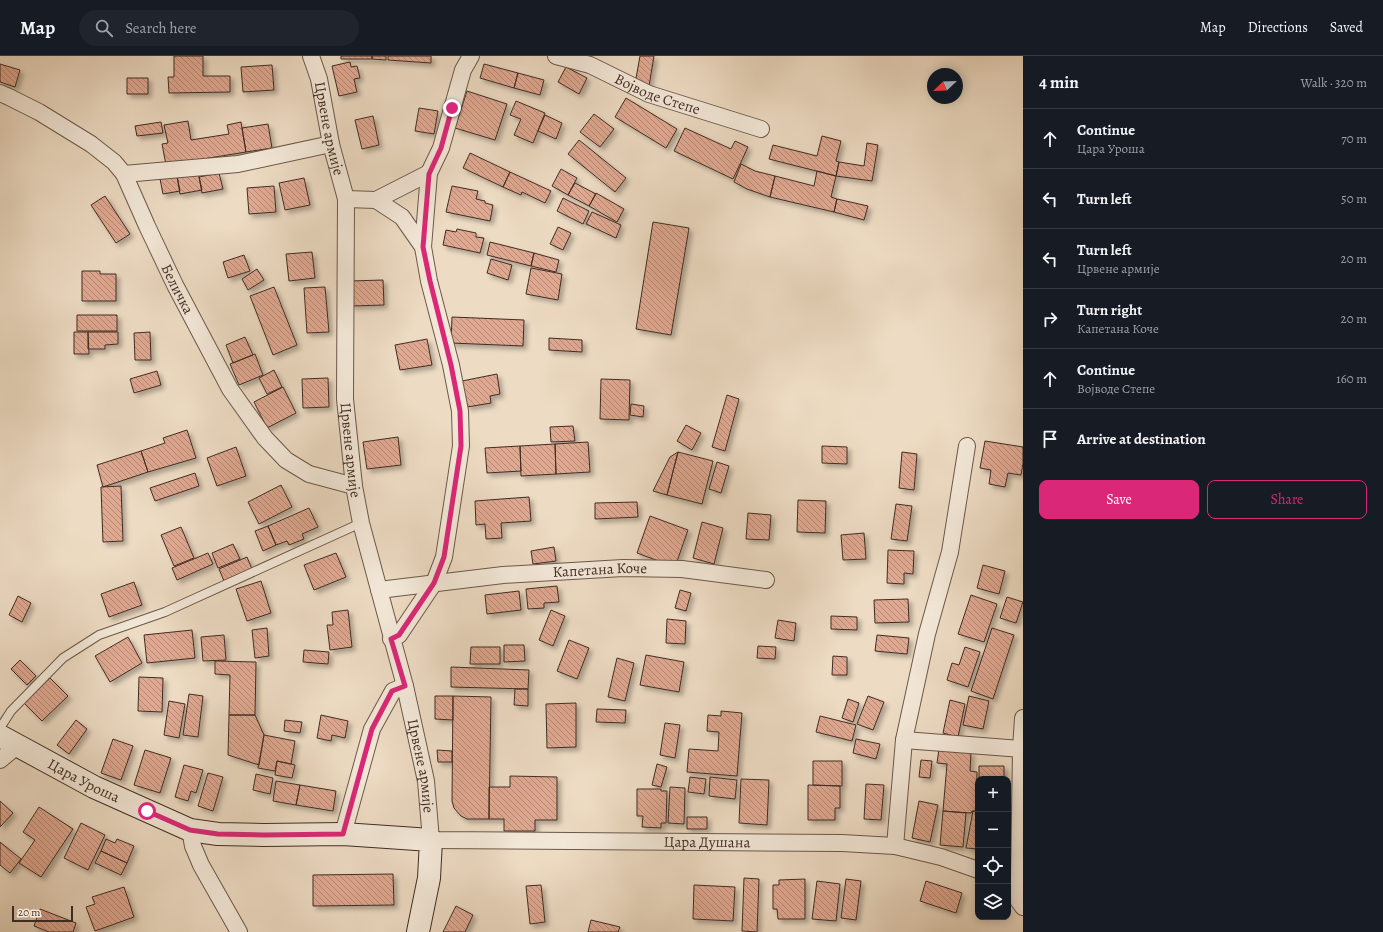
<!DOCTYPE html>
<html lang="en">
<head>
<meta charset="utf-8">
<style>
  :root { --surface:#171b24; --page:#20242c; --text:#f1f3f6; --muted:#9ea1a6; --line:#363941; --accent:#db2777 }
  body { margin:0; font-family:Alegreya,serif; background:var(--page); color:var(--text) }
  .controls { position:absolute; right:12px; bottom:12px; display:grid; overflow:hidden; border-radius:8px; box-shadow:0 2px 10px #0003 }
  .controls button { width:36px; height:36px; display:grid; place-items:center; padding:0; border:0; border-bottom:1px solid var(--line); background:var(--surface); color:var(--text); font:20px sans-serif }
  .compass { position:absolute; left:927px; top:12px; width:36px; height:36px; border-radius:50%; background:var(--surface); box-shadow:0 2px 10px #0003; rotate:247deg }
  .scale { position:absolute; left:12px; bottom:10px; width:61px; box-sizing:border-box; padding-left:4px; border:2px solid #412c22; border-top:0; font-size:11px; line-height:14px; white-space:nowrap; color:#412c22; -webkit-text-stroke:3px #f3e8d8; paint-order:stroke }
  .stop { position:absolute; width:12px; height:12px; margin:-9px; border:3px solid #db2777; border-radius:50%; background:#fff }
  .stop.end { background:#db2777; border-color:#fff; box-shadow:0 1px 4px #0008 }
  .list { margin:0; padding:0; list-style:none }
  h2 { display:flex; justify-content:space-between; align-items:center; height:52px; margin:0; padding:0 16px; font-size:17px }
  h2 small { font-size:13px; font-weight:400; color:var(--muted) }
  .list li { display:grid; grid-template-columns:26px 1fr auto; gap:12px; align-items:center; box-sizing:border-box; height:60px; padding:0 16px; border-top:1px solid var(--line) }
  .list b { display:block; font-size:15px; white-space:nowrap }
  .list p { margin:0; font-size:13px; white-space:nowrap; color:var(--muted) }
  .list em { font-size:13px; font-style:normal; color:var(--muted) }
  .actions { display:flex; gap:8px; padding:12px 16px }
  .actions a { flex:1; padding:9px 0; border:1px solid var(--accent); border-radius:8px; text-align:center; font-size:14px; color:var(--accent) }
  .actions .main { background:var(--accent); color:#fff }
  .icon { flex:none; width:22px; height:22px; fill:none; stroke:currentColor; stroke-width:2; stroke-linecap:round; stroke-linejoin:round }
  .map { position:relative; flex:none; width:1023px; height:876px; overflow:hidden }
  header { display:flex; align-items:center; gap:24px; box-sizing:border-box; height:56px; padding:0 20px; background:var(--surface); border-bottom:1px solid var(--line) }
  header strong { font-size:19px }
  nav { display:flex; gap:22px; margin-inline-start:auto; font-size:14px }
  .search { width:280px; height:36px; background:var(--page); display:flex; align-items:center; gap:10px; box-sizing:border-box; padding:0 14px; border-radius:22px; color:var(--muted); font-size:15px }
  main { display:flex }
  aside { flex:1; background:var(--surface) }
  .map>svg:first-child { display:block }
  .building { fill:url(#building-back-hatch); stroke:#412c22; filter:url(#shadow) }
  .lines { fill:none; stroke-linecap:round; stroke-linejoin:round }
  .lane-casing { stroke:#6c584a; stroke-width:10 }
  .street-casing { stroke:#6c584a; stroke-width:18 }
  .secondary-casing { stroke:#412c22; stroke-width:24 }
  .lane { stroke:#f3e8d8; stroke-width:8 }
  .street { stroke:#f3e8d8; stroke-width:16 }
  .secondary { stroke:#f3e8d8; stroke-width:22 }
  .route { stroke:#db2777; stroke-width:5 }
  .labels { text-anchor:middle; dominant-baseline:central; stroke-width:3; stroke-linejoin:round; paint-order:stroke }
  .street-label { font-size:15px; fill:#412c22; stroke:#f3e8d8 }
</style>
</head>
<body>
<header>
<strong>Map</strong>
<div class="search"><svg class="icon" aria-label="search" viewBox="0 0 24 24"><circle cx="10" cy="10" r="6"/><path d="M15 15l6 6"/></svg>Search here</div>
<nav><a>Map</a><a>Directions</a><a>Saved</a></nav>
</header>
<main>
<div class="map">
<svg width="1023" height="876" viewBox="0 0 1023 876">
  <defs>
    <pattern id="building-back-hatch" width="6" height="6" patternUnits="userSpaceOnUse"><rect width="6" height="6" fill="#dfa891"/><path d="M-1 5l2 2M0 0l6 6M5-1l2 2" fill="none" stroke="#b68976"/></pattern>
    <filter id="shadow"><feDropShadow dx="3.5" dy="3.5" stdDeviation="2" flood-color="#0004"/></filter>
  </defs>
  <rect width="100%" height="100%" fill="#eddbc3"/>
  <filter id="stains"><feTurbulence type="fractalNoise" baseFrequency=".005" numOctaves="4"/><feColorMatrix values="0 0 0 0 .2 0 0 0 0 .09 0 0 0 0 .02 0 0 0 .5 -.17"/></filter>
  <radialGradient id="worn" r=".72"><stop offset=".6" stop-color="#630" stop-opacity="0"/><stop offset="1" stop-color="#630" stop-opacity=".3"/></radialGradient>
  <path class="building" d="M174,0H203V20H230V36L169,37L168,21H174Z
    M341,0H372V3H341Z
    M372,0H386V4L372,3Z
    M388,0H431V7L388,4Z
    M640,0H654L649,30L635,28Z
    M350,6L351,11L357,10L360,22L354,23L357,36L339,40L332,10Z
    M0,8L20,14L15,31L0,26Z
    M484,8L518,17L514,32L480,22Z
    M272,9L274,34L243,36L241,11Z
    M566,11L587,22L579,38L558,26Z
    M518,17L544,24L540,39L514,32Z
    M127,22H148V38H127Z
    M467,35L507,48L495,84L455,72Z
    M626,42L677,73L666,92L615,61Z
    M516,45L545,57L533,87L514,79L521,63L510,59Z
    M419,52L438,55L434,78L415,75Z
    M594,58L614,73L600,91L580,76Z
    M545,59L562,67L556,83L538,75Z
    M373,60L379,89L362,93L355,64Z
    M188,65L191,84L229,78L227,69L241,66L246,96L166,109L162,88L168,87L164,69Z
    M161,66L163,77L137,80L135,70Z
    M268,68L272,92L246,96L242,72Z
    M685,72L731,93L735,85L748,91L733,123L674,95Z
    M822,80L841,85L836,105L839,106L836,120L769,103L773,89L817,100Z
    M579,84L626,122L615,136L568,98Z
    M867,87L878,89L872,125L836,120L839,106L864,110Z
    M470,97L510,116L503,131L463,112Z
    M741,108L755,115L775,120L770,141L747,133L734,126Z
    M561,113L577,122L568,139L552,130Z
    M817,115L836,120L831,141L837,143L834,156L770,141L775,120L814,130Z
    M198,116L202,134L180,138L177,120Z
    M510,116L551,135L545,147L522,136L521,139L503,131Z
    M219,117L223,133L202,137L199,121Z
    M177,120L180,135L163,138L160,123Z
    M304,122L310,149L285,154L279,127Z
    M575,127L596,138L589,150L568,139Z
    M274,130L276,156L249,158L247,132Z
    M452,130L478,135L476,143L485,145V147L493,149L490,165L446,156Z
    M596,137L624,153L617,166L589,150Z
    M105,140L130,178L116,187L91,149Z
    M563,142L589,155L583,168L557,155Z
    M837,143L868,150L864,164L834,156Z
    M592,156L621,169L616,182L586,168Z
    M653,166L689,172L671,279L636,273Z
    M558,171L571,177L563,194L550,188Z
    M457,173L476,177V181L484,182L480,197L443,189L446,174L456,176Z
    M490,186L534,197L531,210L487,199Z
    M312,196L315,222L289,225L286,198Z
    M534,197L559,204L556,216L531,210Z
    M244,199L250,215L228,222L223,206Z
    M491,203L512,209L508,224L487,217Z
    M531,212L562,218L558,244L526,238Z
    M257,213L264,224L248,234L242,223Z
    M82,215H100V218H116V245H82Z
    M383,224L384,249L351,250L350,225Z
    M274,231L297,289L273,299L250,240Z
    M325,231L329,276L307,277L304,232Z
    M77,259H117V275H77Z
    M452,261L524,264L523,290L451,287Z
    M74,276H88L89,298H74Z
    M88,276H118V288L105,289V293H88Z
    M150,276L151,304H135L134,277Z
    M245,281L253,299L233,307L226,289Z
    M549,282L582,284V296L549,294Z
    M427,283L432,309L400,314L395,289Z
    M255,298L263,319L239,329L230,308Z
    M274,314L282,331L267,338L259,322Z
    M157,315L161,329L134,337L130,323Z
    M497,318L500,338L490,340L491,347L467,351L462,325Z
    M328,322L329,351L303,352L302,323Z
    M601,323L630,324L629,364L600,363Z
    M283,331L296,357L267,372L254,346Z
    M727,339L739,343L725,395L712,391Z
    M631,348L644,350L643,361L630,359Z
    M686,369L701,377L692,394L677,385Z
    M573,370L575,385L551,386L550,371Z
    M187,374L196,402L148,416L141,395L165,387L163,382Z
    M398,381L401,409L367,413L363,386Z
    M985,385L1023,391V407L1021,419L1008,417L1005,431L989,428L991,414L980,412Z
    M588,386L590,416L556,418L555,388Z
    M555,388L556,418L521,420L520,390Z
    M520,390L521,415L487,417L485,392Z
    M822,390L847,391V408L822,407Z
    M236,391L246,420L217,430L207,402Z
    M141,395L148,416L103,431L97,409Z
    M678,396L667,439L653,435L670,401Z
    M678,396L713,405L702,448L667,439Z
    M902,396L917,398L914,434L899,432Z
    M717,406L729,410L721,437L709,433Z
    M195,417L199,430L155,445L150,432Z
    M281,429L292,451L259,468L248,446Z
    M121,430L123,485L103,486L101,431Z
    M529,441L531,465L501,467L502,482L486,483L485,468L476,469L475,445Z
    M798,444L826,445L825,477L797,476Z
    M637,446L638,461L595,463V447Z
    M896,448L912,450L907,485L891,483Z
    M309,452L318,471L302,478L304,483L289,489L287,485L276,489L268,470Z
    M748,457L771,459L769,484L746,483Z
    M650,460L688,474L675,511L637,497Z
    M702,466L723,472L714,508L693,502Z
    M268,470L276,489L263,495L255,475Z
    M181,471L194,502L174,510L161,479Z
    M864,477L866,503L843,504L841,479Z
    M233,488L240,503L218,512L212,497Z
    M554,491L556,505L533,508L531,495Z
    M888,494L914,495L913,518L904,517V528L887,527Z
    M208,497L213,508L177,524L172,512Z
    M336,497L346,521L314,534L304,509Z
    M247,501L252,513L224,525L219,513Z
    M983,509L1005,515L999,538L977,532Z
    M261,525L271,557L247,565L236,533Z
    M134,526L142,549L109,561L101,538Z
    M557,530L559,546L544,547V552L528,553L526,533Z
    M680,534L691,537L686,555L675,552Z
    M519,535L521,554L487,558L485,539Z
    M971,539L997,548L984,586L958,578Z
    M18,540L31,547L22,566L9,559Z
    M1007,541L1023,546L1016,567L1000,562Z
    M908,543L909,566L875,567L874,544Z
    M348,554L352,591L330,594L327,569H333L332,556Z
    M551,554L565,560L553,590L539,584Z
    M831,560L857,561V574L831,573Z
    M667,563L686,565L685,588L666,587Z
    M778,564L796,567L794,585L775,582Z
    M267,572L269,600L255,602L252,574Z
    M992,572L1014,579L993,643L971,635Z
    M192,574L195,602L147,607L144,579Z
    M224,579L226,604L203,605L201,581Z
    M877,579L909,582L907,598L875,595Z
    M128,581L142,607L110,626L95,600Z
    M569,584L589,592L577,623L557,615Z
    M504,589H524L525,605L504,606Z
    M758,590L776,591L775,603L757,602Z
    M471,591H500V608H470Z
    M965,591L980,596L968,631L947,624L952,607L959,609Z
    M304,594L329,596L328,608L303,606Z
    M646,599L684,606L679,636L640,629Z
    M833,600L847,601V619H832Z
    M617,602L634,607L625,645L608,641Z
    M20,604L36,620L27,629L11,613Z
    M215,605L256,606L255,659H229L230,619L215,618Z
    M451,611L529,614L528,633L451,631Z
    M139,621L163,622L162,656L138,655Z
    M50,622L68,640L42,665L24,647Z
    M515,633H528V650L514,649Z
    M189,638L203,640L198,681L183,679Z
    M435,640H453V664L435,663Z
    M453,640L491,641L489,763H467L461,760L454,752L452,745Z
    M868,640L884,646L873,674L857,668Z
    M969,640L989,645L983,673L963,669Z
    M848,643L859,647L853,666L842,662Z
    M950,644L965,648L958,681L943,677Z
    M169,645L185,648L179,682L164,679Z
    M576,647V691L547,692L546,648Z
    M597,653L626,654L625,667L596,666Z
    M721,655L742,657L737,720L687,716L689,693L718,695L719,676L707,675L708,659L721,660Z
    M229,659H255L264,679L259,709L228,699Z
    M321,659L348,665L345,682L332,679L331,685L317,682Z
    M820,660L856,669L852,685L816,676Z
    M76,664L87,673L69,698L57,689Z
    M285,664L302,666L300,677L284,675Z
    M665,667L680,669L675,702L660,699Z
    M264,679L295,685L291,708L277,705L275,715L258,712Z
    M113,683L133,690L121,724L101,717Z
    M856,683L880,688L876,703L853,697Z
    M939,693L971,696L970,715L977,716L976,755H972L971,757L943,755L947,708L937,707Z
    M145,694L171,702L160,737L134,729Z
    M437,694L452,695V706H438Z
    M921,704L932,705L930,722L919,721Z
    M277,705L295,709L292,722L275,719Z
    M813,705H842V730L813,729Z
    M657,708L667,711L661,731L652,729Z
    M184,709L203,714L196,737L191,735L188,745L175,741Z
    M979,710H1004V723H979Z
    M208,717L223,721L213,755L198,750Z
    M256,718L273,722L270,738L253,734Z
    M510,720L557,721V764H535V775H504V763H489V731H510Z
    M690,721L706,723L704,738L688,736Z
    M710,721L737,724L735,743L709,740Z
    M741,723L769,724L767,769L739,767Z
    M276,725L300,729L296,749L273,745Z
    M866,728L884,729L881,764L864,763Z
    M300,729L336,735L333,755L296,749Z
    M808,729L840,730V752H835V764H808Z
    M670,731L685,732L684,768L668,767Z
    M637,733H661V735H667L666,767H661V772L642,771L643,760H637Z
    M0,745L13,757L0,771Z
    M919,745L938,749L930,786L912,782Z
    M39,751L73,773L41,821L19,807L35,784L23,776Z
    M943,755L966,757L963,791L940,789Z
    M973,755L978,756V793L966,792Z
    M687,761H707V773H687Z
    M81,767L105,779L88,814L64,802Z
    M106,783L115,787L117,783L134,790L127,807L101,795Z
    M0,786L21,803L10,817L0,809Z
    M101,795L127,807L121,819L95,807Z
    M393,818L394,849L313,850V819Z
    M744,822L759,823L757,876L742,875Z
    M805,823V863H778L777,853H773V829H779V824Z
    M846,823L861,825L856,864L841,862Z
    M817,825L840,828L836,865L812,863Z
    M926,825L962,837L956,857L920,845Z
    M541,829L545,866L530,868L526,830Z
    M694,829L735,831L733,865L693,863Z
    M124,831L134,861L95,875L86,851L95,848L92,841Z
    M456,850L473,859L465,876H443Z
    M40,853L76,867L73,876H49L34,870Z
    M591,864L620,871L618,876H588Z"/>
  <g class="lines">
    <g class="lane-casing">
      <path id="lane" d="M0,672L11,655L63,602L99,579L165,556L361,467"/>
    </g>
    <g class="street-casing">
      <g id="street">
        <path id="s1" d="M311,0L319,23L331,88L346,143L345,343L354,430L361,467L405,630L426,725L431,784L842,787L895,790L941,801L978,814"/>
        <path id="s2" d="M556,0L590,9L649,38L761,73"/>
        <path id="s3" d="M0,37L9,41L39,56L91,88L114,106L124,118L147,170L175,229L230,333L265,382L286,404L309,418L354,430"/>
        <path d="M124,118L238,108L331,88"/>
        <path d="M346,143L376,144L402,161L423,191L429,225L451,309L460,355L461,390L444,501L434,527L399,579L391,583"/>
        <path d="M376,144L429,117"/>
        <path d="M423,191L429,117L441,92L463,14L471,0"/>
        <path id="s4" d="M379,534L503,519L623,512L682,513L766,524"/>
        <path d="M904,684L1021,693"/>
        <path d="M0,704L17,690"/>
        <path d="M190,774L193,790L201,809L239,876"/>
        <path d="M343,778L372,673L393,635L405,630"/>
        <path d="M895,790L904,684L927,578L950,496L967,390"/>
        <path d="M1008,835L1015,840L1023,851"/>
        <path d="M1015,840L1019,822L1021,693L1023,662"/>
      </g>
    </g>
    <g class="secondary-casing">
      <g id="secondary">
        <path id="s5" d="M0,680L94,731L190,774L218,778L264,779L343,778L431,784L429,822L418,876"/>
      </g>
    </g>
    <use href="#lane" class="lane"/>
    <use href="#street" class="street"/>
    <use href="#secondary" class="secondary"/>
  </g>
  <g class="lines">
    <path class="route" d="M147,755L190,774L218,778L264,779L343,778L372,673L392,635L405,630L391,583L399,579L434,527L444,501L461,390L460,355L451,309L430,225L423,191L429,118L441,92L452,52"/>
  </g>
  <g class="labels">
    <g class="street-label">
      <text stroke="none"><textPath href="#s2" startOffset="109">Војводе Степе</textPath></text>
      <text stroke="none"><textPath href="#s1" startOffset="75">Црвене армије</textPath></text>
      <text stroke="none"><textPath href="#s3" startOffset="276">Беличка</textPath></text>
      <text stroke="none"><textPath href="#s1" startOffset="399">Црвене армије</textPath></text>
      <text stroke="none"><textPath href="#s4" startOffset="222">Капетана Коче</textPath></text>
      <text stroke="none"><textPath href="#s1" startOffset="723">Црвене армије</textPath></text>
      <text stroke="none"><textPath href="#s5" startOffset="95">Цара Уроша</textPath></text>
      <text stroke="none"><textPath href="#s1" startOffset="1074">Цара Душана</textPath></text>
    </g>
  </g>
  <rect width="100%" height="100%" filter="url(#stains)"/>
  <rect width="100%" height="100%" fill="url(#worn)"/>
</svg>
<div class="controls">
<button>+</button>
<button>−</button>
<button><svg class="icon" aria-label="locate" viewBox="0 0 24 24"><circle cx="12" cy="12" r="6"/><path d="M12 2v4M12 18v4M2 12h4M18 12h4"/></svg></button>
<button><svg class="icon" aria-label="layers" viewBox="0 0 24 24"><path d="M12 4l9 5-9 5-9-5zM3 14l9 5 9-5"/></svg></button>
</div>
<svg class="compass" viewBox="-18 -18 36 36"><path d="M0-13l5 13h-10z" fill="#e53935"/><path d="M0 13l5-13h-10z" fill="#9ea1a6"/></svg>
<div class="scale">20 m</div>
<div class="stop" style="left:147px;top:755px"></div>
<div class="stop end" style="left:452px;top:52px"></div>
</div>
<aside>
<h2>4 min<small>Walk · 320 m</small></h2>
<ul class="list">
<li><svg class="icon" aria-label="ahead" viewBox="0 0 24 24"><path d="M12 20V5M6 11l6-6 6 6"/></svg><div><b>Continue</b><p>Цара Уроша</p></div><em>70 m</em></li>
<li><svg class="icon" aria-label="left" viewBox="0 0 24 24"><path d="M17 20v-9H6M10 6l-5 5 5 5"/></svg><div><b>Turn left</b></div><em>50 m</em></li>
<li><svg class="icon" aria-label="left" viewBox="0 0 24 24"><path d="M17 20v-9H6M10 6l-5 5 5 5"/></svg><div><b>Turn left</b><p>Црвене армије</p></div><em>20 m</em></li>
<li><svg class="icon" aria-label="right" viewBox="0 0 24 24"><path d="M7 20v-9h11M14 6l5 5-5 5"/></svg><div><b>Turn right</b><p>Капетана Коче</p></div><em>20 m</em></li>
<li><svg class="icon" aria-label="ahead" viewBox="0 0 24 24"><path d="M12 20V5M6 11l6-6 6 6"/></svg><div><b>Continue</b><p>Војводе Степе</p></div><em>160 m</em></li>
<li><svg class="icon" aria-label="arrive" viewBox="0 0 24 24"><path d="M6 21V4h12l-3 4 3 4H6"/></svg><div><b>Arrive at destination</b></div></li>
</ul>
<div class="actions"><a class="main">Save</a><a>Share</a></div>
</aside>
</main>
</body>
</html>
